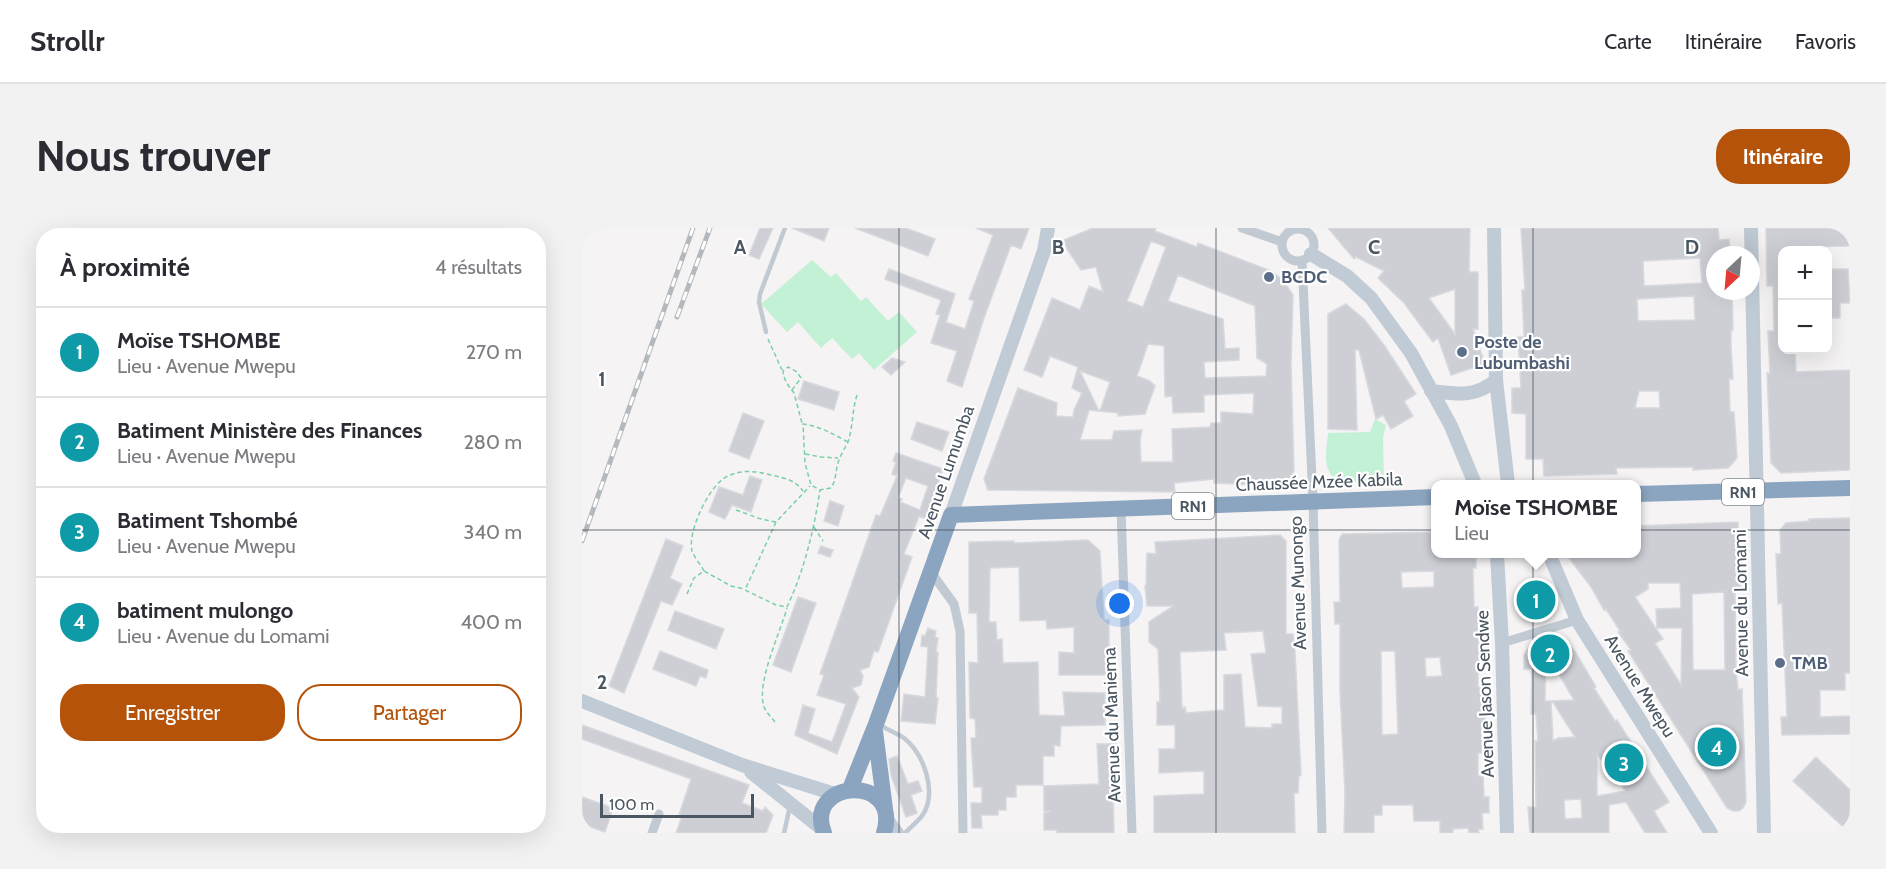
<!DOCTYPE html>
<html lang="fr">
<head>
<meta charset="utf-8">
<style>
  :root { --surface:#fff; --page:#f2f2f3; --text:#2b2b33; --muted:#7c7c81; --line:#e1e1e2; --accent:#b45309 }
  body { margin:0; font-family:Cabin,sans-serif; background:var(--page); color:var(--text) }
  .controls { position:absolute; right:18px; top:18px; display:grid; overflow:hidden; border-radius:12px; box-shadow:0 6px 24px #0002 }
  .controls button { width:54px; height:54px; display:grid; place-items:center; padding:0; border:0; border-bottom:2px solid var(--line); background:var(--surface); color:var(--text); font:30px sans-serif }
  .compass { position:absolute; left:1124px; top:18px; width:54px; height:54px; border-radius:50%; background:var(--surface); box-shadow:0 6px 24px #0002; rotate:206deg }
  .scale { position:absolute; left:18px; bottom:15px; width:154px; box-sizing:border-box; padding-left:6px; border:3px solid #4a5661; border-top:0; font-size:16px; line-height:21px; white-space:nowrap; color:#4a5661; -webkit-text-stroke:4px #fff; paint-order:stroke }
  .you { position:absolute; left:538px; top:376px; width:21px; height:21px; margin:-15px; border:4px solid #fff; border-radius:50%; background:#1a73e8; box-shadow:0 0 0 9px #1a73e833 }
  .badge { display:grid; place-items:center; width:39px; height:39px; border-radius:50%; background:var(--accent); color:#fff; font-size:20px; font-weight:700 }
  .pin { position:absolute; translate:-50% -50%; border:3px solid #fff; box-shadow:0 2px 6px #0006 }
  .popup { position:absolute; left:849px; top:252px; width:210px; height:78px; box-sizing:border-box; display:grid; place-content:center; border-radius:12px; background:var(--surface); filter:drop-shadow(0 2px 4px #0005); font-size:20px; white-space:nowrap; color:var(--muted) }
  .popup b { font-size:22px; color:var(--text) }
  .popup::after { content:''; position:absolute; left:50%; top:100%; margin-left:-12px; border:12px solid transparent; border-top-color:var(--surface) }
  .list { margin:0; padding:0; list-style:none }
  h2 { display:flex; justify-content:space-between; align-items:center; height:78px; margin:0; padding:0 24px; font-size:26px }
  h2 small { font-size:20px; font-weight:400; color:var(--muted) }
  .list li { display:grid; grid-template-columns:39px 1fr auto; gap:18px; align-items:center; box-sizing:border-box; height:90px; padding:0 24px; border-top:2px solid var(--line) }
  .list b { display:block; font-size:22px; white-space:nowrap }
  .list p { margin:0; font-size:20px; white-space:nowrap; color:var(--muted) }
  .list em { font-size:20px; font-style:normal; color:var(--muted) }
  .actions { display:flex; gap:12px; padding:18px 24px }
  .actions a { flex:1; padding:14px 0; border:2px solid var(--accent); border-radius:24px; text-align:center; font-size:21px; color:var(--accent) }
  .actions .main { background:var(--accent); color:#fff }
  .map { position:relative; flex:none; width:1268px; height:605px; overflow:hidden; border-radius:24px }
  header { display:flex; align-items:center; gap:36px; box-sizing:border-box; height:84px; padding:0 30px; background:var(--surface); border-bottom:2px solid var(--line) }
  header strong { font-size:28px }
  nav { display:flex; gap:33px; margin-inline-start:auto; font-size:21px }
  .intro { display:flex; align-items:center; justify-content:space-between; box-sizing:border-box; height:144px; padding:0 36px }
  h1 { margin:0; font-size:42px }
  .button { padding:15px 27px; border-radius:24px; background:var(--accent); color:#fff; font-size:21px; font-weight:700 }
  main { display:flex; gap:36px; padding:0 36px }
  aside { flex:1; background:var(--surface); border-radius:24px; box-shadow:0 6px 24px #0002 }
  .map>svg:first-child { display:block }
  .green { fill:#c3f1d5 }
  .building { fill:#cdcfd5; stroke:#d7d9de; stroke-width:1.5; fill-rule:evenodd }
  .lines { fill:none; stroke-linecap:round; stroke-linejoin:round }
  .path { stroke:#7ad0a6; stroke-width:1.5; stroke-dasharray:4.5 3; stroke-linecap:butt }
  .lane { stroke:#c1cad2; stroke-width:4.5 }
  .street { stroke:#c1cad2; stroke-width:9 }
  .secondary { stroke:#c1cbd6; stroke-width:14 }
  .highway { stroke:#8ba5c1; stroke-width:16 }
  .rail-casing { stroke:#b5b8bd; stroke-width:5 }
  .rail { stroke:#fff; stroke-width:3; stroke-dasharray:9; stroke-linecap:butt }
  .grid { fill:none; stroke:#4a5661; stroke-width:1.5; stroke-opacity:0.55 }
  .service-dot { fill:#5c6f8a; stroke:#fff; stroke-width:2 }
  .labels { text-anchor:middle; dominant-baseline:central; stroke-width:4.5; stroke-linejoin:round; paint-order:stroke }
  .shield { fill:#fff; stroke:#808990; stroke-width:1.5 }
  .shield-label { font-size:16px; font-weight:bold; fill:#4a5661 }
  .service-label { font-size:18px; font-weight:bold; fill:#4e5e75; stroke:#fff; text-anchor:start }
  .street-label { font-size:18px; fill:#4a5661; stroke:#fff }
  .grid-label { font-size:20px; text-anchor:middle; font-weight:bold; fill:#4a5661; stroke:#fff; stroke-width:4.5; stroke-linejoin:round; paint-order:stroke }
</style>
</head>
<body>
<header>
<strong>Strollr</strong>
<nav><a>Carte</a><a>Itinéraire</a><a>Favoris</a></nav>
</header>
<div class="intro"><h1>Nous trouver</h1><a class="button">Itinéraire</a></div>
<main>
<aside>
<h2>À proximité<small>4 résultats</small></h2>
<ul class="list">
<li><span class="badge" style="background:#0f9aa8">1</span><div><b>Moïse TSHOMBE</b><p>Lieu · Avenue Mwepu</p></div><em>270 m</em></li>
<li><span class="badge" style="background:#0f9aa8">2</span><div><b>Batiment Ministère des Finances</b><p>Lieu · Avenue Mwepu</p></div><em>280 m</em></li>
<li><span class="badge" style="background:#0f9aa8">3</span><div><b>Batiment Tshombé</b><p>Lieu · Avenue Mwepu</p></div><em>340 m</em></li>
<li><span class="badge" style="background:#0f9aa8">4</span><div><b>batiment mulongo</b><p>Lieu · Avenue du Lomami</p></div><em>400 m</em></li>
</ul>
<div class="actions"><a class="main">Enregistrer</a><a>Partager</a></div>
</aside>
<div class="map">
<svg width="1268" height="605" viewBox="0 0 1268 605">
  <rect width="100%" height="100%" fill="#f5f3f3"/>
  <path class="green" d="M230,32L249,49L254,45L279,73L284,69L306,93L317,84L335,104L292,142L277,125L270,131L250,110L239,120L216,94L205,104L179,76Z
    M793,191L804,197L801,210L802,255L754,253C740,238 744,225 746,205L788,204Z"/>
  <path class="building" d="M178,0H191L177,31L167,27Z
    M210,0H247L242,13Z
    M273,0H324L353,11L346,28Z
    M394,0H447L439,21L429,17L402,90L380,159L365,153L375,123L349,115L358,87L354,86L359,72L303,51L307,41L373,66L364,94L383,101L392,73L387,71L411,7Z
    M511,0H574L573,3L615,19L616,15L689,43L701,52L711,67L709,136L712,243L703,258L632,255V251L592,255L593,264L406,262L402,251L436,160L475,175L474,188L491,189L492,182L500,165L490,160L496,139L468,128L460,149L442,142L470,70L498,82L507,58L521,64L514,39L499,42L485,21L482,12ZM569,13L584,19L561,79L545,73ZM596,47L673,78L675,130L685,136L684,148L623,150L622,134L657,132V120L643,121L641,91L586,73ZM566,116L582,118L583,169L590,168L591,185L622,184V167L672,165L671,186L639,184V195H629L628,199L590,201L591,234H559L558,211L560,202L532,203L530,212H498L507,182L517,183L498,143L528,154L518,183L536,185V188L563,186L573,158L568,153L555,148Z
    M746,0H888L887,44H896V101H891L903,136L869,147L856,110L851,114L822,75L796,50L802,43L774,29L772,31ZM873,61V106L847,70Z
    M939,0H1136L1137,12L1147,11L1148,27H1133V63H1150L1151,102H1149V118L1151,151H1147L1148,184H1152L1155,230L1146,240L1111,242V239L1034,240L1035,246L962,248L961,231H944V186L930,185V160H939L936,109H942L940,62H943ZM1118,30L1120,55L1062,58L1061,33ZM1112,68L1113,92L1056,93L1055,71ZM1057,163H1077L1078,180H1053Z
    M1184,0H1268V18L1211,19V22H1200V122H1213L1214,144L1268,142V242L1199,245L1189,235L1185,145H1188L1186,103H1192L1191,58H1185Z
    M1245,41H1266L1268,75H1258V90H1245Z
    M764,76L782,91L802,117L834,166L822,173L831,188L809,201L801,187L794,191L777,122H773L775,202L746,201V86Z
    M310,130L323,134L309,147L300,139Z
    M222,153L257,164L252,182L216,171Z
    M161,185L182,193L167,231L147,223Z
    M335,194L367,204L360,223L329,211Z
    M314,225L361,241L344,291L337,288L322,326L330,329L296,424L292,423L287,439L278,442L281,448L279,457L270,460L277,469L255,526L213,507L221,477L233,481L226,505L250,514L264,476L235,467L242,447L238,446L294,287L298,288L315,248L310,246L314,234L311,233ZM324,250L346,258L338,282L318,274L320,271L316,270Z
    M168,248L180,252L169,284L150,277L143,291L127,284L137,259L161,267Z
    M248,273L262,278L256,298L242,293Z
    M1268,290V445H1263V462H1238V489L1268,488V506L1200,507L1199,489H1205L1200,375L1196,376L1194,326H1199L1198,302L1204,295L1227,293V291Z
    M1156,294L1159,364H1153L1154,442L1156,462L1160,461L1164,574L1161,580L1157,583H1151L1145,580L1046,423L1049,422L1036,404L1038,403L1024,381L1022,382L1009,359L984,326H1054V298ZM1066,355H1098L1099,380L1074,381L1075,400H1100L1099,457L1073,415L1081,411L1053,369L1066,361ZM1142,364L1143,442H1111L1110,366Z
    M854,304V326H894V340H891L892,379H896L897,422H902L903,439H896V459L902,460L903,480V498H900V525H896V548H901L902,569H907V585H900L901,601H896L897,605H887L886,600L871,601V605H858V593H832L831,577H800V587H792V605H762L763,564L758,463V396H753L752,374H758L757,312L760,306ZM852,343V359L820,360L819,344ZM799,423H813L816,506L800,507ZM858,429L860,448L844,449L843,430Z
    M698,307L704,313V406H711L713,424L719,547L717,548L716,565H712L713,605H572V568L622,566V543L577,545V521H593V497H575V474H578L576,421L567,414V394L591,378H565L563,358H564L565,325L574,326L573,314ZM681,403L684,425L669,426L676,478L700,479V496H690V500L663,499L659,446L642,447V482L604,485L603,479L600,480L598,424L644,422L642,405Z
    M84,311L101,318L88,350L100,356L90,377L79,373L42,465L27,458Z
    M506,312L518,323L522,392H527V447H477V424L492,425V399L465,401L464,392L438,393L437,339L408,340L407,394H414L415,412L420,411L421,435L456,434L457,487L483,488L481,464L523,465V497L479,498L478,518L472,517V528H461V557H434V569H424V582H416V587H399L400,600H390L389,575H400V559H392L389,510H394L393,491L388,490L387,434L396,435L395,385H387V314L432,313V315Z
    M239,318L251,322L248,329L236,325Z
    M216,369L234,375L209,444L191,437Z
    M93,383L142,401L134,421L86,402Z
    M346,400L354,403L353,409L356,410L354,424H356L354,470H356L353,496L319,493L322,466L343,469L346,419L339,418L340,407L343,408Z
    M979,411L987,416L994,425L1014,459L1012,460L1033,493L1035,492L1087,574L1072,583L1085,605H1063L1044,574L1027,577V605H948L946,579H954L953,513H956L954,486H949L950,441H942V427L947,420ZM964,424L992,472L970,473L993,509L976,510L971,513L969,473H963ZM1015,527L1036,550L1043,563L1015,568ZM999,571L1000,590L983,591L982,572Z
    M78,423L126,442L124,450L118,448L114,458L71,441Z
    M0,497L167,557L160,575L181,583L183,579L191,587L184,605H94L100,588L97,587L109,551L0,511Z
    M515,516H534L535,558H531L532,605H475V602H462V585L469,583H462V558L517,556Z
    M315,528L326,556L336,553L340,563L329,567L335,585L324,589L309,547L307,531Z
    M1234,529L1268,562V605L1211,553Z
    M0,569L31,580L23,604L8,599L5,605H0Z"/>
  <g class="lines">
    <path class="path" d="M186,111L200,142
      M210,162L219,150L215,144L206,139L201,143C202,153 206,157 212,165L220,195
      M266,214C251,206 237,198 221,196L223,235L229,257L238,262L249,260C255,251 253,242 257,232C259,226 263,220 266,214C271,199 270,183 275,167
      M223,226L239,229L256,230
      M154,282L179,291L194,294L228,258
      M194,294L163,362L194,377L205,379C222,343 232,302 238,262
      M232,299L241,313
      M122,343C119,337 112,329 110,323C105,304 127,258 144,249C159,241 173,243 189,247C203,250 213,252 221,263
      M105,366L112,350L122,343L149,358L163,361
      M193,494C189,489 184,484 182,479C174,455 198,405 205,380"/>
    <path class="lane" d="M184,104L177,74L178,66L203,0
      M297,497C305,501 314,505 322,510C342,526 356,565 340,588C335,594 328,600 323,605
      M202,605L208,578"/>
    <path class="street" d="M660,0L700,14
      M700 17a16 16 0 1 1 32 0a16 16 0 1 1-32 0Z
      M720,32L731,273L740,605
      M539,280L550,605
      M349,344L372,376L378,403L381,605
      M920,415L995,392
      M70,605L77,586"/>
    <path class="secondary" d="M912,0L914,152L926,256
      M1169,0L1182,605
      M729,26L765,48L789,70L829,125L869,198L893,256
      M849,163C875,166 893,170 914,152
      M369,287L462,23L466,0
      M915,326L920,415L925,605
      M967,326L995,392L1129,605
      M0,473L160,537L253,566
      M169,544L240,601
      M305,592L315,605"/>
    <path class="highway" d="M1054,266L1268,260
      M293,503L303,581
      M268,561L294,496L369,287L854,269
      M242,605C221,551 320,545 302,605"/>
    <g class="rail-casing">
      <path id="rail" d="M95,89L128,0
        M0,313L111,0"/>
    </g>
    <use href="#rail" class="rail"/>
  </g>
  <path class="grid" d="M317,0V605M634,0V605M951,0V605M0,302H1268"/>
  <g class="service-dot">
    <circle cx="687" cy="49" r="6"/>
    <circle cx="880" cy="124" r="6"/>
    <circle cx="1198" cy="435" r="6"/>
  </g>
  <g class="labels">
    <g class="shield">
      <rect x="1140" y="251" width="42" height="26" rx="4.5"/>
      <rect x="590" y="265" width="42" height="26" rx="4.5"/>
    </g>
    <g class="shield-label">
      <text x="1161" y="264">RN1</text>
      <text x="611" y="278">RN1</text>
    </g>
    <g class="service-label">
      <text x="699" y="49">BCDC</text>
      <text x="892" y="114">Poste de<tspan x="892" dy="21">Lubumbashi</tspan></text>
      <text x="1210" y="435">TMB</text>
    </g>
    <g class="street-label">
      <text transform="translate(364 244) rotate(-71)">Avenue Lumumba</text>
      <text transform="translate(737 254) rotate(-2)">Chaussée Mzée Kabila</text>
      <text transform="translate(716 355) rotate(-92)">Avenue Munongo</text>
      <text transform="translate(1159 375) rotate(-91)">Avenue du Lomami</text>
      <text transform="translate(1058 458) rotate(58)">Avenue Mwepu</text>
      <text transform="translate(903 466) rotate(-92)">Avenue Jason Sendwe</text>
      <text transform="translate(530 497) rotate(-92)">Avenue du Maniema</text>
    </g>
  </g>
  <g class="grid-label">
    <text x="158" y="26">A</text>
    <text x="476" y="26">B</text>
    <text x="792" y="26">C</text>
    <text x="1110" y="26">D</text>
    <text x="20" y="158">1</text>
    <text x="20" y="461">2</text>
  </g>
</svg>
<div class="controls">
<button>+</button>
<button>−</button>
</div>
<svg class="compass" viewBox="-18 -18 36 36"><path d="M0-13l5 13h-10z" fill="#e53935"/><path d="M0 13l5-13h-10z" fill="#7c7c81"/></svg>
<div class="scale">100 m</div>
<div class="you"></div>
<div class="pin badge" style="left:954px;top:372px;background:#0f9aa8">1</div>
<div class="popup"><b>Moïse TSHOMBE</b>Lieu</div>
<div class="pin badge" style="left:968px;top:426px;background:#0f9aa8">2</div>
<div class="pin badge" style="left:1042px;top:535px;background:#0f9aa8">3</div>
<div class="pin badge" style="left:1135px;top:519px;background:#0f9aa8">4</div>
</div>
</main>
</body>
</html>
